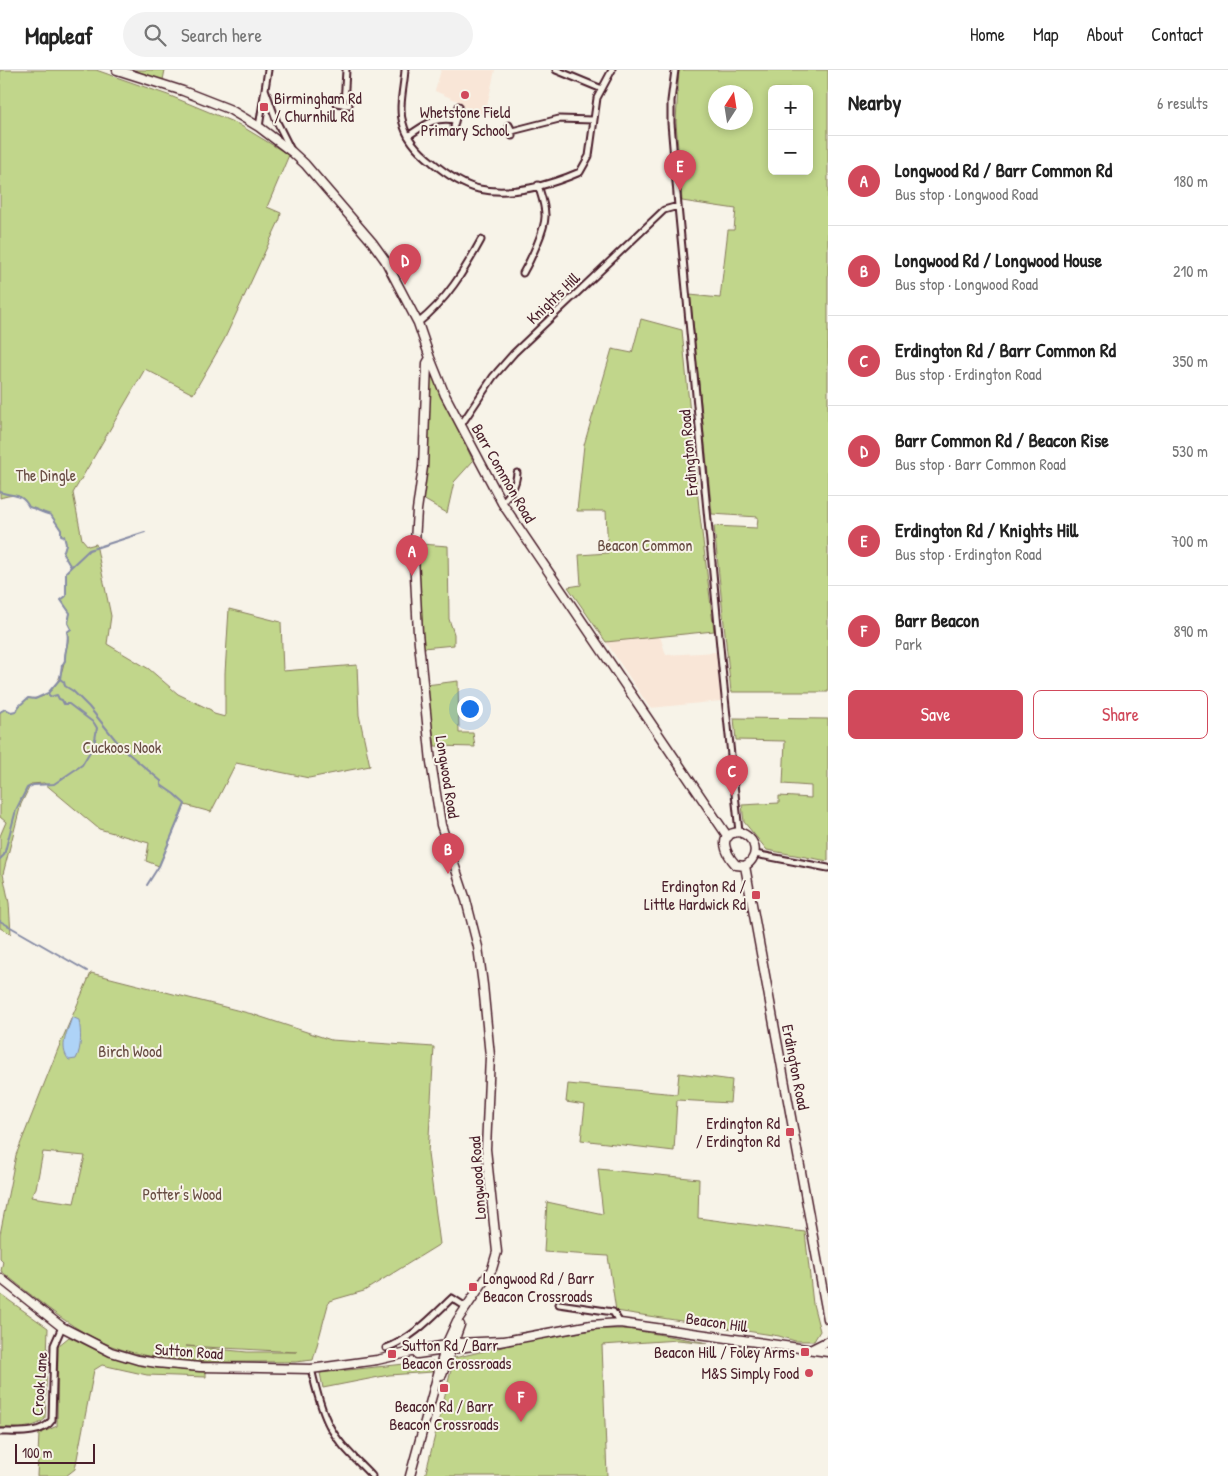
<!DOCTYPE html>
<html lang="en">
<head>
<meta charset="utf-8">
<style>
  :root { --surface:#fff; --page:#f2f2f2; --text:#222; --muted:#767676; --line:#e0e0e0; --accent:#d1495b }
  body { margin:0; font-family:"Patrick Hand",sans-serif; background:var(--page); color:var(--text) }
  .controls { position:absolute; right:15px; top:15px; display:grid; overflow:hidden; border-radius:8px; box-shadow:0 2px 8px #0003 }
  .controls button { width:45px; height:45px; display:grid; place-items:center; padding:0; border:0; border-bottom:1px solid var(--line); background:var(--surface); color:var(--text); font:25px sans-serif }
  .compass { position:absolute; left:708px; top:15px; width:45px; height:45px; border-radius:50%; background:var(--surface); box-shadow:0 2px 8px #0003; rotate:12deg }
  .scale { position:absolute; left:15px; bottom:12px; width:80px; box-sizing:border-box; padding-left:5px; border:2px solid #4a1f2b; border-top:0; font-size:14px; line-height:18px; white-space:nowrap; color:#4a1f2b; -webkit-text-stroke:4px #f7f3e8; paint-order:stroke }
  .you { position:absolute; left:469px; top:638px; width:18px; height:18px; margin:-12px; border:4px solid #fff; border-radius:50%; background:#1a73e8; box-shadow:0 0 0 8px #1a73e833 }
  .badge { display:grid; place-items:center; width:32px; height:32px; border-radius:50%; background:var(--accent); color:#fff; font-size:16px; font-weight:700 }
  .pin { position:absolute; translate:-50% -41px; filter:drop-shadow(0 1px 2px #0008) }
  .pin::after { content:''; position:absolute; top:26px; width:18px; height:15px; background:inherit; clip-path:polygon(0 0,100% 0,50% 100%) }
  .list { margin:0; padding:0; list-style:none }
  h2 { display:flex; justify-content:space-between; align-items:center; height:65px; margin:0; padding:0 20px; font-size:21px }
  h2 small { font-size:16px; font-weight:400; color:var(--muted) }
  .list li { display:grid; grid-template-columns:32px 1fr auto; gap:15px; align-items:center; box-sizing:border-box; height:90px; padding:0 20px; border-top:1px solid var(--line) }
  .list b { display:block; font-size:19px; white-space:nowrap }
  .list p { margin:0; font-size:16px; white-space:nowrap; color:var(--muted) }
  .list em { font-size:16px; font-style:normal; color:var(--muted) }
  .actions { display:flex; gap:10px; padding:15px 20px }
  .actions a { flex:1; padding:11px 0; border:1px solid var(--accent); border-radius:8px; text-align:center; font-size:18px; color:var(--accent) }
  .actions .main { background:var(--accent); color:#fff }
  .icon { flex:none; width:28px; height:28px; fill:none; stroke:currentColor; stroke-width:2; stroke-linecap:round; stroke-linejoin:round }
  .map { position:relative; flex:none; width:828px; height:1406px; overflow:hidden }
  header { display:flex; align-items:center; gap:30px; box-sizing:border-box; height:70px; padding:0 25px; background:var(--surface); border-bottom:1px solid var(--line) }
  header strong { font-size:24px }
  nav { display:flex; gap:28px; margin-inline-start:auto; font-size:18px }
  .search { width:350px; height:45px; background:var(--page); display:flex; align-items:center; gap:12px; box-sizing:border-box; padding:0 18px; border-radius:28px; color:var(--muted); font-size:19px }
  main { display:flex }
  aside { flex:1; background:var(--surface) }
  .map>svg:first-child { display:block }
  .built { fill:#f9e6d7 }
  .green { fill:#c1d68b; stroke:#867a5b; fill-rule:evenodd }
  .water { fill:#aed3f7; stroke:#868ba5 }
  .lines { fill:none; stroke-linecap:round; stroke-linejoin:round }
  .stream { stroke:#868ba5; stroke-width:2 }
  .street-casing { stroke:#4a1f2b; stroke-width:9 }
  .secondary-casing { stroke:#4a1f2b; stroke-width:11 }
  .street { stroke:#f7f3e8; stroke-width:5 }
  .secondary { stroke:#f7f3e8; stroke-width:8 }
  .poi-dot { fill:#d1495b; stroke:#f7f3e8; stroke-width:2 }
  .labels { text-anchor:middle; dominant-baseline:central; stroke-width:4; stroke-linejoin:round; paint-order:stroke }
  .poi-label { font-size:16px; fill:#4a1f2b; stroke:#f7f3e8; text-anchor:end }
  .street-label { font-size:16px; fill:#4a1f2b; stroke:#f7f3e8 }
  .park-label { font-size:16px; fill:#684d43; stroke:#f7f3e8 }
</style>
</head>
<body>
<header>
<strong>Mapleaf</strong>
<div class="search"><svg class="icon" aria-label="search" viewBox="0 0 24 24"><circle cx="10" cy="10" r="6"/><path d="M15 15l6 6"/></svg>Search here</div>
<nav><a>Home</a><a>Map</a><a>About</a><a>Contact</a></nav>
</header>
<main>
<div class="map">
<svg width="828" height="1406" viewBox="0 0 828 1406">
  <rect width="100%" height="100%" fill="#f7f3e8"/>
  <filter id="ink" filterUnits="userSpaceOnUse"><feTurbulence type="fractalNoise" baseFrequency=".02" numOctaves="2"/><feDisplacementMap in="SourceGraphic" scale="10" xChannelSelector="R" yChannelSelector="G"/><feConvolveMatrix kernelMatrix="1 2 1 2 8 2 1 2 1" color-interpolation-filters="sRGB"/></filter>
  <g filter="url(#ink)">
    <path class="built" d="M441,0H495L485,45L462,36L460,32L435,21Z
      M660,566L666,585L716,582L721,631L650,638L606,572Z"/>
    <path class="green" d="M0,0H96L168,25L238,54L289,85L267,137L281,143L280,149L224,270L193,324L145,299L73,423L82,469L88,476L96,474L111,546L107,574L149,599L178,624L211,640L214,644L225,647V603L229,539L281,552L283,601L357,595L359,645L370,696L309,708L236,693L211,742L185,735L159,796L146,791L149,773L99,759L44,713L31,714L21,734L3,804L9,833L11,864L0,858V766L6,752L0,747V642L5,639L11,642L16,641L19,636L28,628C53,632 63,604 65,586C66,577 70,571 67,562L71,559L68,553L70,543L61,530L66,526V502L71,497L63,484L66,474L64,466L61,465V460L51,445C43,443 37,439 29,437C22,423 14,424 0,428Z
      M132,0H165L163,10Z
      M679,0H828V622H731L714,456L757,458L758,447L712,444L690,225L720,228L728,160H734L736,139L682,131L676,52ZM772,19H809V101H772ZM716,22H746V52H716Z
      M641,249L682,260L699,438L714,561L606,572L568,517L581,515L579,485L608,483L606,441H577L584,375L612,279L632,283Z
      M432,303L473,391L454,412L447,443L423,429L425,401L427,397L426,394L430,304Z
      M421,474L448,476L449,549L454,564V575L423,578L419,493Z
      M458,611L459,663H473L475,677L435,676L426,615Z
      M734,648L828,649V791L767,780L744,752L742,735L779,733V726L811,728V716L783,714L785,671L736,670Z
      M91,903L252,944L331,970L434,977L428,1084L440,1174L364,1221L329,1231L313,1290L295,1292C233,1291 157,1298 100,1271C63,1253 33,1226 1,1201L3,1191L0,1188V1164L16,1085L58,979ZM43,1082L85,1086L74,1133L31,1127L36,1118ZM186,1276L297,1282H247Z
      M679,1003L732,1010L730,1033L677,1030L674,1081L581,1070L585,1035L566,1032L568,1014L677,1024Z
      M598,1099L699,1109L698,1148L805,1162L813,1234L820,1261L814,1271H795L779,1266L616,1241L608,1186L544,1182L547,1132L603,1144Z
      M0,1224L48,1258L45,1349C32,1360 16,1358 0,1358Z
      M600,1259H628L708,1273L678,1270L602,1275L607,1406H425L454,1288L528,1271Z
      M69,1267L111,1287L157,1298L206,1302V1307L147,1305L102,1295L94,1300L75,1399L66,1406H37L39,1364L57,1356L58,1276Z
      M433,1291L432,1302L389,1305L323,1318L320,1303Z"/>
    <path class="water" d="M72,947L79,950C81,961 82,978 76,989L69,990C58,977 68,961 72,947Z"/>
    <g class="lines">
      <path class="stream" d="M0,422C13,427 21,422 29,437C37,439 42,443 51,445L61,460V465L64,466L66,474L63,484L71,497L66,502V526L61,530L70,543L68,553L71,559L67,562C70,572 64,580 65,591L62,595L60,609L48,623L50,627L57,625L59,629L62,630L64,634H69L94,653L97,658L94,675L82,695L54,714L33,715L27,718L16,740L4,785L0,789
        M71,497L89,480L145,462
        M60,609L64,612L65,616L73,621L89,637L123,679L161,711V715L174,724L185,734L159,796L147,815
        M0,642L5,639L11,642L16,641L19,636L28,628L35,629L48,623
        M0,851L87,901"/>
      <g class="street-casing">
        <path id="street" d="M405,0C404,16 398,38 403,53C407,70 419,82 432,92C445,103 462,115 479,119C511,126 550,115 580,102L589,86L597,28L612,0
          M556,0L602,19
          M675,0L671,31V53L678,136L723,608L739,762
          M265,19L277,52L291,80
          M336,33L349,35
          M344,35L346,0
          M509,55L512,61V66
          M454,56L459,36
          M259,57L268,0
          M512,61L559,49L593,50
          M408,66C426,54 433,47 455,50
          M523,203C530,191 546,158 545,145C545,135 541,125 538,115
          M418,253C447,230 464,201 481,170
          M461,355L493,307L514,283L664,140L678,136
          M502,433C511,423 516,416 517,403
          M755,784L828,798
          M559,1234L613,1242L620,1253
          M386,1278C412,1269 432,1247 452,1228L466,1237
          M311,1299C316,1318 320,1338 329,1355C339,1375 357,1390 372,1406
          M0,1362C16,1362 42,1365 52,1350L54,1275L62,1257"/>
      </g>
      <g class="secondary-casing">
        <path id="secondary" d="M117,0L183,21L229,39L259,57L292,82L305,94L372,172L385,190L418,253L430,288L445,325L502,433L728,767
          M739,762C756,767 761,786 745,796L736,795C726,784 716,764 739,762Z
          M745,796L828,1249
          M0,1208L62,1257L111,1282L138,1290L157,1293L200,1297L311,1299L377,1290L429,1278L458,1273L502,1271
          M499,1272L591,1255L620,1253L828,1282
          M812,1279L828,1271
          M417,1284L480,1275
          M442,1305L460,1255
          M410,1406L446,1275L457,1251L492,1199L497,1182L486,1079L490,986L483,915L478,877L466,830L441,755L431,692L418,563L414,487L417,440L423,397L427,293L430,288"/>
      </g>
      <use href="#street" class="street"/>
      <use href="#secondary" class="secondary"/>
    </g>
  </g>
  <g class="poi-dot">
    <circle cx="465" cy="25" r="5"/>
    <rect x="259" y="32" width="10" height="10" rx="2.5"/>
    <rect x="751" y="820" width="10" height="10" rx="2.5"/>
    <rect x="785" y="1057" width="10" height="10" rx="2.5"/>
    <rect x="468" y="1212" width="10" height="10" rx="2.5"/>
    <rect x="800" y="1277" width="10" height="10" rx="2.5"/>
    <rect x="387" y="1279" width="10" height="10" rx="2.5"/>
    <circle cx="809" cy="1303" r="5"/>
    <rect x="439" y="1313" width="10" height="10" rx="2.5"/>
  </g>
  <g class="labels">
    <g class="poi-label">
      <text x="274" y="28" text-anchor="start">Birmingham Rd<tspan x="274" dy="18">/ Churnhill Rd</tspan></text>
      <text x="465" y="42" text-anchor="middle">Whetstone Field<tspan x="465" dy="18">Primary School</tspan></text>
      <text x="746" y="816">Erdington Rd /<tspan x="746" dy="18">Little Hardwick Rd</tspan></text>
      <text x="780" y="1053">Erdington Rd<tspan x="780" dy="18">/ Erdington Rd</tspan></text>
      <text x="483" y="1208" text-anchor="start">Longwood Rd / Barr<tspan x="483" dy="18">Beacon Crossroads</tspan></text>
      <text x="402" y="1275" text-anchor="start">Sutton Rd / Barr<tspan x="402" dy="18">Beacon Crossroads</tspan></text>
      <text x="795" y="1282">Beacon Hill / Foley Arms</text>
      <text x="799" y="1303">M&amp;S Simply Food</text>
      <text x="444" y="1336" text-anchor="middle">Beacon Rd / Barr<tspan x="444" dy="18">Beacon Crossroads</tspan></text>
    </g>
    <g class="street-label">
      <text transform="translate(553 228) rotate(-44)">Knights Hill</text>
      <text transform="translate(688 383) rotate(-95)">Erdington Road</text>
      <text transform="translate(504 403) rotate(60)">Barr Common Road</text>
      <text transform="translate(448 707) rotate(81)">Longwood Road</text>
      <text transform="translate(796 997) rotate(79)">Erdington Road</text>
      <text transform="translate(477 1108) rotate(-94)">Longwood Road</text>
      <text transform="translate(717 1252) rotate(8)">Beacon Hill</text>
      <text transform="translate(189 1281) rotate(4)">Sutton Road</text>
      <text transform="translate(39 1314) rotate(-86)">Crook Lane</text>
    </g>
    <g class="park-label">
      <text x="46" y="405">The Dingle</text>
      <text x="645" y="475">Beacon Common</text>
      <text x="122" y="677">Cuckoos Nook</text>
      <text x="130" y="981">Birch Wood</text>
      <text x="182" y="1124">Potter's Wood</text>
    </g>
  </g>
</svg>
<div class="controls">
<button>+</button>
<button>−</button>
</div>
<svg class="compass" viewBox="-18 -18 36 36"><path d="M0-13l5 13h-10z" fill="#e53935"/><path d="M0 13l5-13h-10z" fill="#767676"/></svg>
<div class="scale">100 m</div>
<div class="you"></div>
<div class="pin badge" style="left:412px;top:506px">A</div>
<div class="pin badge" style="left:448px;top:804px">B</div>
<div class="pin badge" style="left:732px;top:726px">C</div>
<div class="pin badge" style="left:405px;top:215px">D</div>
<div class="pin badge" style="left:680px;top:121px">E</div>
<div class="pin badge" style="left:521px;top:1352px">F</div>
</div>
<aside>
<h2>Nearby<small>6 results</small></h2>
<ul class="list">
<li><span class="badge">A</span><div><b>Longwood Rd / Barr Common Rd</b><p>Bus stop · Longwood Road</p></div><em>180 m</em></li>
<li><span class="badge">B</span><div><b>Longwood Rd / Longwood House</b><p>Bus stop · Longwood Road</p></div><em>210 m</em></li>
<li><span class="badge">C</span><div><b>Erdington Rd / Barr Common Rd</b><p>Bus stop · Erdington Road</p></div><em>350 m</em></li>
<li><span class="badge">D</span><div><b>Barr Common Rd / Beacon Rise</b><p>Bus stop · Barr Common Road</p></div><em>530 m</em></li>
<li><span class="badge">E</span><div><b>Erdington Rd / Knights Hill</b><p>Bus stop · Erdington Road</p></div><em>700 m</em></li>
<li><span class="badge">F</span><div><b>Barr Beacon</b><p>Park</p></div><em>890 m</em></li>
</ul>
<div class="actions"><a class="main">Save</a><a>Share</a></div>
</aside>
</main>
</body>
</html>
